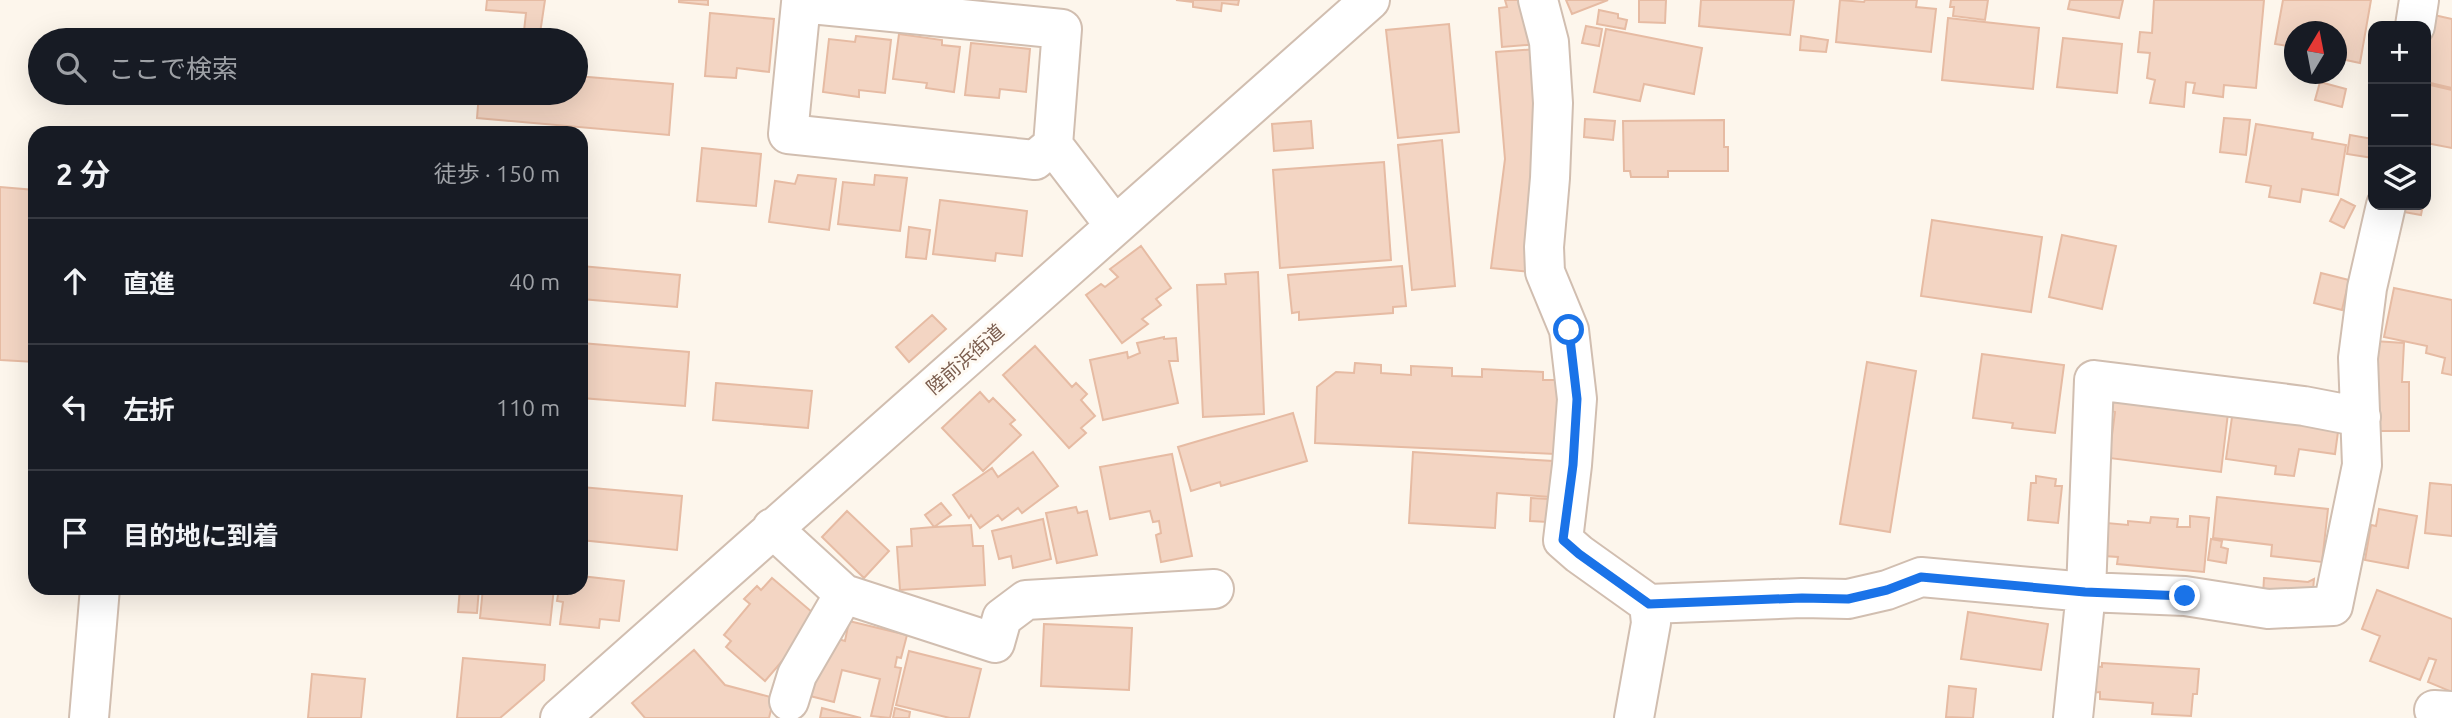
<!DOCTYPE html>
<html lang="ja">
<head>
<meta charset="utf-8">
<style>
  :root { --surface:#171b24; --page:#20242c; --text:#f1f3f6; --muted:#9ea1a6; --line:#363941 }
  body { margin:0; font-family:Ubuntu,"Noto Sans JP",sans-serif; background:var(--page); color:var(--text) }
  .controls { position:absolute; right:21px; top:21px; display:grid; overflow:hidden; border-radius:14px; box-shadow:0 7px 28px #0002 }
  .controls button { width:63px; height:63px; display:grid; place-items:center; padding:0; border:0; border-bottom:2px solid var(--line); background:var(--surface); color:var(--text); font:35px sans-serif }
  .compass { position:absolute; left:2284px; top:21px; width:63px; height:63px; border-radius:50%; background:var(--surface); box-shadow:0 7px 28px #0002; rotate:10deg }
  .stop { position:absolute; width:21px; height:21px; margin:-16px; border:5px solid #1a73e8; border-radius:50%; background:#fff }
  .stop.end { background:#1a73e8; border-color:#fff; box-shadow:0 2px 7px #0008 }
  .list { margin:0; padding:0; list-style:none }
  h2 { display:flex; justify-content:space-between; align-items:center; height:91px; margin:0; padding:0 28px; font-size:30px }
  h2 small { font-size:23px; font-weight:400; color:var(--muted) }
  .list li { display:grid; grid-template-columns:46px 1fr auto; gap:21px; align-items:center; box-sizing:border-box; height:126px; padding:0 28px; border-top:2px solid var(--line) }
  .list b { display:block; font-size:26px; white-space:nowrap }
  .list em { font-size:23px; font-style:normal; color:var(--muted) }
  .icon { flex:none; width:38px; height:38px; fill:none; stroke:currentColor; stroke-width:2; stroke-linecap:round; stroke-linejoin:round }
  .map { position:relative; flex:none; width:2452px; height:718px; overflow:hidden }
  .search { position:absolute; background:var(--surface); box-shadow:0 7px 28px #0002; left:28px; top:28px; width:560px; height:77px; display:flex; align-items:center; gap:18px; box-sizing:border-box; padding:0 24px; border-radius:38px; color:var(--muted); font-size:26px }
  .panel { position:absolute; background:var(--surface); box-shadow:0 7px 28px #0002; left:28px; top:126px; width:560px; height:469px; border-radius:21px }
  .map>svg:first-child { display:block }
  .building { fill:#f3d5c3; stroke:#e6bba3; stroke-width:2 }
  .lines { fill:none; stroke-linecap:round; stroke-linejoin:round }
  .minor-casing { stroke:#d1beb0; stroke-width:42 }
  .minor { stroke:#fff; stroke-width:38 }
  .route { stroke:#1a73e8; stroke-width:9 }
  .labels { text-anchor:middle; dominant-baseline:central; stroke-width:6; stroke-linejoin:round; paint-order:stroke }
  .street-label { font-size:19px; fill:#7a5c4d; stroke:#fffaf3 }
</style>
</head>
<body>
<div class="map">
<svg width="2452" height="718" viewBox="0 0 2452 718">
  <rect width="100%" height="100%" fill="#fdf6ec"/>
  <path class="building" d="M487,0H545L539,40H523L526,13L486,10Z
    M679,0H708V5L679,2Z
    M1176,0H1239L1238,5L1222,3L1221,11L1193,7V2Z
    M1505,0H1528L1539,44L1502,47L1499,8L1507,7Z
    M1566,0H1608L1572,14Z
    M1639,0H1666L1665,23L1639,22Z
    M1701,0H1794L1790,35L1699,26Z
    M1840,0L1864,2L1865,0H1917L1916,7L1936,9L1931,52L1836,42Z
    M1951,0H1988L1985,20L1953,16L1954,7H1950Z
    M2070,0H2123L2119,18L2068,9Z
    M2154,0H2264L2256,88L2224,85L2223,97L2193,93L2195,83L2186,82L2184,107L2150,103L2155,80L2147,78L2150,53L2138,52L2140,32L2152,33Z
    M2283,0H2371L2360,63L2336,58V32H2294V47L2275,44Z
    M1599,10L1618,14V18L1627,20L1625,29L1597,24Z
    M710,13L774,19L769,72L737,68L736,78L705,76Z
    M2434,15L2452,19V88L2426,82V56Z
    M1948,18L2039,28L2033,89L1942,80Z
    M1449,24L1459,132L1398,138L1386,30Z
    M1586,26L1602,29L1599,46L1582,43Z
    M1606,29L1702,48L1694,94L1644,84L1640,101L1594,92Z
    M899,34L942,40V45L960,47L954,92L926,88L927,83L893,79Z
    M856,36L891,40L885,93L859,90V97L823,92L829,39L855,42Z
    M1801,36L1828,40L1826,52L1800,50Z
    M2063,38L2122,44L2117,93L2057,87Z
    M971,43L1030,49L1026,92L1000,89L999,98L965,95Z
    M1537,49L1532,272L1491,268L1505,159L1496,52Z
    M576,76L673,84L669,135L477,118L479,93H576Z
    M2320,82L2346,89L2342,107L2315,100Z
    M2426,84L2452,90V148L2426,143Z
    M2224,118L2250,120L2246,155L2220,152Z
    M1585,119L1615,121L1613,140L1584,137Z
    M1724,120V147H1728V171H1668V177H1631L1630,171H1624L1623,121Z
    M1311,121L1313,148L1274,151L1272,124Z
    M2256,124L2313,133L2312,139L2346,145L2338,195L2302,189L2300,202L2269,197L2271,186L2246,182Z
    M2350,135L2373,139V158L2347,154Z
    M1442,140L1455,286L1412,290L1398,145Z
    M702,148L761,154L756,206L697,201Z
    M1384,162L1391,260L1280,268L1273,170Z
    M798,175L836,179L829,230L769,222L775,181L795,184Z
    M875,175L907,178L900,231L838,224L843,182L874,185Z
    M0,187L35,190V362L0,360Z
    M2341,199L2355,206L2344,228L2330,221Z
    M940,200L1027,211L1022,256L996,253L995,261L933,254Z
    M2406,205H2423L2421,215L2404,212Z
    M1932,220L2042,237L2031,312L1921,296Z
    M909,227L930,230L926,259L906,257Z
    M2062,235L2116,246L2102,309L2049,297Z
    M1141,246L1171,288L1156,299L1161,305L1142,319L1148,324L1122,343L1086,295L1101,284L1105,287L1118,277L1110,269Z
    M581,266L680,275L677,307L581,299Z
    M1402,266L1406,306L1393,307V313L1299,320V312L1292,313L1288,275Z
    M1258,272L1264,414L1203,417L1197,285L1226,284L1225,274Z
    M2321,273L2349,280L2342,310L2314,303Z
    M2394,288L2452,300V375L2442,373L2445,358L2426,353L2427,346L2384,337Z
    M932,315L946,329L909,362L896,347Z
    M1164,337V339L1176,338L1178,361H1169L1178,403L1103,420L1090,360L1127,352L1128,358L1140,353L1137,343Z
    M2374,341L2404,343L2402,382H2409V431H2372Z
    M581,343L689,352L685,406L581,398Z
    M1035,346L1072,387L1076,383L1087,394L1081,400L1095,416L1081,428L1086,433L1069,448L1003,375Z
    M1982,354L2064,365L2055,433L2012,428L2013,423L1973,418Z
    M1867,362L1916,371L1890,532L1840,524Z
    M1355,363L1381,365V373L1411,375V366L1452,368V376L1482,377V369L1543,372V380H1559L1555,454L1315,443L1317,387L1336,372L1354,373Z
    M716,383L812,391L808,428L713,420Z
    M980,392L989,402L993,398L1015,420L1010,424L1021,435L983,471L942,428Z
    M2111,399L2228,413L2221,472L2109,458L2115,412L2110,411Z
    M2234,403L2340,417L2335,454L2299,449L2294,476L2275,474L2276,466L2226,459Z
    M1293,413L1307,461L1221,486L1220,482L1191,491L1178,447Z
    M1033,452L1058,486L1022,513L1018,508L1002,520L998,515L980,528L971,515L969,518L953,495L992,468L998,477Z
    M1413,452L1553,461L1551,497L1497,493L1495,528L1409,523Z
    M1172,454L1192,556L1161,562L1156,535L1161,533L1159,521L1153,522L1150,511L1110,519L1100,467Z
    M2036,476L2056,479L2055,486H2062L2058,523L2028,520L2031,483H2036Z
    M2430,483L2452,485V536L2425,533Z
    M581,487L682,496L677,550L581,540Z
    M2217,497L2328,509L2322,562L2271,556L2272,545L2213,538Z
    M1531,498L1549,499L1548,522L1530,521Z
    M941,503L951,515L934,527L971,525L973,546H983L985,585L900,590L897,547L912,546L911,529L934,527L925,515Z
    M1076,507L1078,513L1087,511L1097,555L1057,563L1046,513Z
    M2379,509L2417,516L2408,568L2365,560L2371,525L2376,526Z
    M847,511L889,551L864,578L822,537Z
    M2190,516L2209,518L2204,572L2117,564L2118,557L2104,556L2107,523L2128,525V521L2150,523L2151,517L2178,519L2177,527H2190Z
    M1043,519L1051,559L1013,568L1011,556L999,559L992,531Z
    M2211,539L2222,541L2221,547L2228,549L2226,563L2208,560Z
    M581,576L624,581L619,621L600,619L599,628L560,624L563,602L557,601L559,588H581Z
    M772,578L819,618L765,681L726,647L731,641L724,635L750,604L744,599L757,586L761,590Z
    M2264,578L2308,582L2314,579L2312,601L2263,595Z
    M460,588H479L477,613L458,612Z
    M483,588H554L550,625L480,618Z
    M2377,590L2452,619V692L2428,682L2436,660L2429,658L2420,680L2370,661L2380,636L2362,629Z
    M1968,612L2048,624L2041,670L1961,659Z
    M849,621L907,635L901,658L897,657L895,667L901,668L890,718L871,716L880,679L842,670L834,702L802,694L828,636L845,641Z
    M1044,624L1132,628L1129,690L1041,686Z
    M694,650L725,685L774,698L769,718H645L632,703Z
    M909,651L981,669L969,718H950L896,705Z
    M463,658L545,665L544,680L500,718H457Z
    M2102,663L2199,669L2197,694H2193L2191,716L2152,714L2153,703L2100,699V692L2090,693L2085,665L2102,667Z
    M312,674L365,679L361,718H308Z
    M1949,686L1976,689L1973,718L1946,717Z
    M822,708L861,718H820Z
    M895,708L910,712L909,718H893Z"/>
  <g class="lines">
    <g class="minor-casing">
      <path id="minor" d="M1538,0L1549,42L1553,103L1550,178L1544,247L1545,272L1569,330L1577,399L1572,465L1563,540L1579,554L1649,604L1651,623L1634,718
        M2415,26L2419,0
        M1053,145L1035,160L788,134L801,3L1062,29L1053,145L1115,226
        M772,528L844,594L995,643L1002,618L1026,600L1214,589
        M1649,604L1802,598L1848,599L1887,590L1921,577L2086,592L2185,596L2268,609L2333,606L2362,465L2358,358L2367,288L2386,205
        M789,701L797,675L844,594
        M2434,710L2452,711
        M89,718L100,588
        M560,718L1370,0
        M2073,718L2086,592L2094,380L2304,406L2361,417"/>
    </g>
    <use href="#minor" class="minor"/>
  </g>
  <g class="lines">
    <path class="route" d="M1569,330L1577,399L1573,465L1563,540L1579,554L1649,604L1802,598L1848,599L1887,590L1921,577L2085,592L2185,596"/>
  </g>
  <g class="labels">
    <g class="street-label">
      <text transform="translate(965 359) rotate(-41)">陸前浜街道</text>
    </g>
  </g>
</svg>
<div class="controls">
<button>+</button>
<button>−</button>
<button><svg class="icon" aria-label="layers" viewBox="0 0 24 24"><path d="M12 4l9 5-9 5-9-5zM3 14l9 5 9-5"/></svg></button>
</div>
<svg class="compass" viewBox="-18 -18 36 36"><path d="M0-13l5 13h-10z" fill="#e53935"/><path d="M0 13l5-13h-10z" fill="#9ea1a6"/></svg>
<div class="stop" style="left:1569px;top:330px"></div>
<div class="stop end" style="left:2185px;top:596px"></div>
<div class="search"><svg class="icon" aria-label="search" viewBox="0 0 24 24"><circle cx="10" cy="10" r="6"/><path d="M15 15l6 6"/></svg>ここで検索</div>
<section class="panel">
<h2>2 分<small>徒歩 · 150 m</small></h2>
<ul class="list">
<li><svg class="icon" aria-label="ahead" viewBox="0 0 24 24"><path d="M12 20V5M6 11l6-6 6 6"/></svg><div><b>直進</b></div><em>40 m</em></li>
<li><svg class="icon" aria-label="left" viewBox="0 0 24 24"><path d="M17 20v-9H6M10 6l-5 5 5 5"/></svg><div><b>左折</b></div><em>110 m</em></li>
<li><svg class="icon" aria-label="arrive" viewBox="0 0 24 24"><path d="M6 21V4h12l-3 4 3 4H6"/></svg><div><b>目的地に到着</b></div></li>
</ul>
</section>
</div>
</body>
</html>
